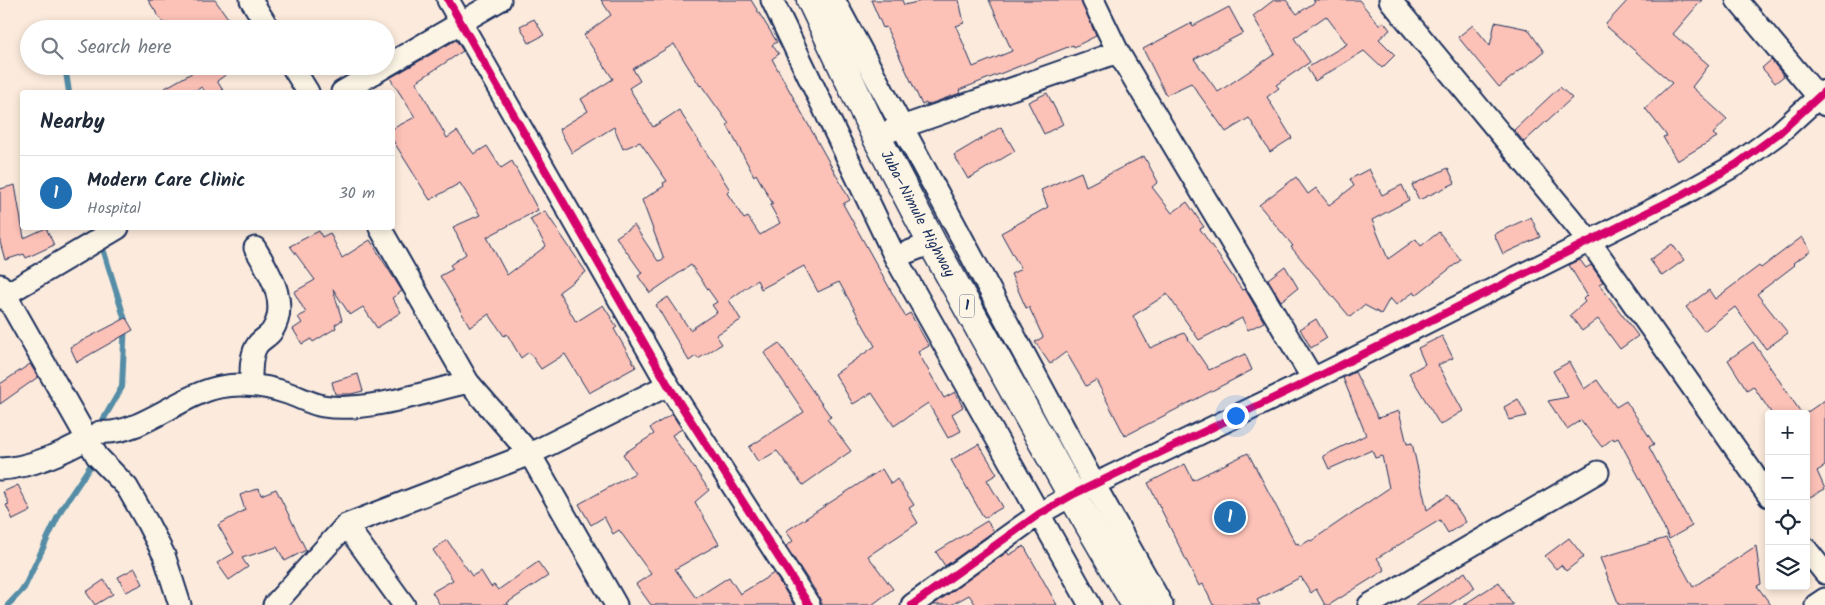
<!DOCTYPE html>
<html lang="en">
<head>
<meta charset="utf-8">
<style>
  :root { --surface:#fff; --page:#f6f6f7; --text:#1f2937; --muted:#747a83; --line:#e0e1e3; --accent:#1f6fb2 }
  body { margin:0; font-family:Kalam,sans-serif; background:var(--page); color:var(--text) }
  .controls { position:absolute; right:15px; bottom:15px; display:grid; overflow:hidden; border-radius:5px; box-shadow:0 2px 8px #0003 }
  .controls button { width:45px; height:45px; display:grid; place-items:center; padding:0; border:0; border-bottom:1px solid var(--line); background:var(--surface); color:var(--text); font:25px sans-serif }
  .you { position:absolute; left:1235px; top:415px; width:18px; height:18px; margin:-12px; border:4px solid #fff; border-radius:50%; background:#1a73e8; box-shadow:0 0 0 8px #1a73e833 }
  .badge { display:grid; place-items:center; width:32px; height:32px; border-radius:50%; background:var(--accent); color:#fff; font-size:16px; font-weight:700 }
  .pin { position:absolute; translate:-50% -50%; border:2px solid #fff; box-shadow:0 1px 5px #0006 }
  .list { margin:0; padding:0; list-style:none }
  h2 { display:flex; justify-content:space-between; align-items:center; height:65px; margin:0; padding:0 20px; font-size:21px }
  h2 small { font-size:16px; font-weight:400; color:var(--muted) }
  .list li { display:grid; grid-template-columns:32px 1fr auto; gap:15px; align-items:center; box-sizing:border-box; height:75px; padding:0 20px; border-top:1px solid var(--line) }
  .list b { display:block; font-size:19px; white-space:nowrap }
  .list p { margin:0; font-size:16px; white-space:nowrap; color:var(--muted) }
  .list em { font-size:16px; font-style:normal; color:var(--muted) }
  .icon { flex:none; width:28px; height:28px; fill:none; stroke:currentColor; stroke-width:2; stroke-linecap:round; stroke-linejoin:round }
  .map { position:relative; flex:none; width:1825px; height:605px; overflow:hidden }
  .search { position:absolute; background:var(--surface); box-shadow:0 2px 8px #0003; left:20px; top:20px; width:375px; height:55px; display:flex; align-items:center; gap:12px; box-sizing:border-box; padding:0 18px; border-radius:28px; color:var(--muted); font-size:19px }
  .panel { position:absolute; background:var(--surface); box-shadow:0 2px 8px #0003; left:20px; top:90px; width:375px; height:140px; border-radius:5px }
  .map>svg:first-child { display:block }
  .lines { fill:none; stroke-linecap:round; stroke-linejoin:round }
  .stream { stroke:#558da7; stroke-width:6 }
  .building { fill:#fcc1b7; stroke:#1b2f5e; fill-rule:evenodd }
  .minor-casing { stroke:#1b2f5e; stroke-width:25 }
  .primary-casing { stroke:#1b2f5e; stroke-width:31 }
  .minor { stroke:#fcf5e5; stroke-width:21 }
  .primary { stroke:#fcf5e5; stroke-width:28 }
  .cycleway-casing { stroke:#fcf5e5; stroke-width:11 }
  .cycleway { stroke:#d6006c; stroke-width:8 }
  .labels { text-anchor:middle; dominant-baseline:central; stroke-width:4; stroke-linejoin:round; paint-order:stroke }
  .shield { fill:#fcf5e5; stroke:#5e6a86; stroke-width:1 }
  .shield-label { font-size:14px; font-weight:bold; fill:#1b2f5e }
  .street-label { font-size:15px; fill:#1b2f5e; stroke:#fcf5e5 }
</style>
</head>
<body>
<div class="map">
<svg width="1825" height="605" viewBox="0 0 1825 605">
  <rect width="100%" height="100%" fill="#fcebdc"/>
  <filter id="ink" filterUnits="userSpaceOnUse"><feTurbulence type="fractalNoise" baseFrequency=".02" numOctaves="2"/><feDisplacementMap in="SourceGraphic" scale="10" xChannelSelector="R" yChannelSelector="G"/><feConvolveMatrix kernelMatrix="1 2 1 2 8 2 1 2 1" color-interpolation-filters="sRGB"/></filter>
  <g filter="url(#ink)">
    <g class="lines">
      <path class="stream" d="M65,66L69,92
        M94,228L100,239L125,320L122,387L99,427
        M8,605L24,588L61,510L95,459"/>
    </g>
    <path class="building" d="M148,0H215L236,29H167Z
      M601,0H751L777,42L772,45L779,54L772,59L850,200L843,204L905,316L910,313L929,346L918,352L944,398L955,392L963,407L952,414L961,431L948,438L928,403L894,426L872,393L853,404L835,374L875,346L839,282L818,292L804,266L761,289L757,280L729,300L741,320L716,335L722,344L698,359L696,356L689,361L656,305L668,297L690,330L717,312L712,305L717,302L691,265L650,293L638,276L642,273L616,237L634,225L658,261L664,259L642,200L664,186L663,183L667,181L640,142L623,149L614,127L572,153L559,129L588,111L581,99L613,79L584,35L611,15ZM674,44L700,86L701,85L729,124L727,125L754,176L756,174L773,204L770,205L780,223L760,235L748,217L744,219L727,193L730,190L679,110L653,127L629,88L640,81L633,69Z
      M871,0H902L904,5L926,0H959L964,23L956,26L973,67L1012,51L989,0H1081L1096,36L1074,47L1073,45L959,90L960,93L927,105L926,103L922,105L886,27L883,28Z
      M1274,0H1286L1297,14L1315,2L1313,0H1359L1379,25L1384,22L1390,30L1379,39L1395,55L1382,68L1364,51L1315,81L1307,68L1347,44L1326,16L1294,38L1310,62L1276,85L1279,88L1267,97L1292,138L1270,152L1249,118L1226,132L1191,83L1166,95L1143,49L1192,23L1193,26L1229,7L1243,33L1194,59L1218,92L1275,54L1253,16Z
      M1628,0H1702L1673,34L1709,65L1692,87L1727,119L1713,134L1717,137L1677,161L1663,137L1667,136L1645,108L1672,83L1605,25Z
      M534,19L544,35L529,43L520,26Z
      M1495,22L1528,29L1544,52L1499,87L1458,37L1473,25L1490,46Z
      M456,40L463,51L416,82L447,138L457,131L474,154L487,146L501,168L512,161L538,210L487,237L507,275L546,246L530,219L545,211L586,272L559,292L576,322L603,305L617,327L614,329L636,367L589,393L565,354L541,369L529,352L521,358L507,334L504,336L489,314L470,327L440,276L453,269L450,265L466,254L453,227L480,215L460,183L430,200L392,139V129L415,117L390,78Z
      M1771,60L1784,76L1775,83L1762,68Z
      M204,66H238L217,81L224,92H205L202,87L192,92H158Z
      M1560,87L1572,98L1524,142L1514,130Z
      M1047,93L1063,124L1044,134L1028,102Z
      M1001,127L1015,151L968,179L954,155Z
      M1144,156L1158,182L1152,187L1172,213L1187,202L1204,227L1200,229L1242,290L1245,289L1264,322L1248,330L1242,318L1199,340L1167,294L1133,316L1150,348L1184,333L1209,370L1245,354L1252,370L1125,436L1096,380L1086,386L1066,352L1050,364L1035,342L1043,337L1029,307L1026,308L1011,274L1021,269L1001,233L1048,207L1041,190L1081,172L1086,186Z
      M1448,168L1455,183L1419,200L1412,185Z
      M1369,169L1382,195L1402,185L1409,200L1372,220L1388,259L1416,239L1421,246L1439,232L1461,260L1416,295L1414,292L1396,305L1390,298L1381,314L1364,305L1350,317L1291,247L1293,246L1259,205L1296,177L1308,194L1316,188L1329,205L1354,186L1350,179Z
      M15,185L24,238L46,228L54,245L26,258L24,254L5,260L0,242V189Z
      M1531,217L1540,237L1503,254L1494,234Z
      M319,231L322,237L330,233L342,258L370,240L402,291L392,298L401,312L377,328L363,307L350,315L333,289L342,320L335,325L336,328L313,342L311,339L302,344L293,329L302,323L298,317L306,313L294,292L315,280L290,246Z
      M1802,237L1811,251L1793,263L1795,265L1757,294L1788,333L1766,349L1735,307L1704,331L1686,307L1709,290L1715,299L1759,266L1761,268Z
      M1672,244L1684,260L1662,276L1650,260Z
      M1580,260L1586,268L1591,265L1603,282L1599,284L1638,336L1620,349L1598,319L1582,331L1570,315L1585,302L1583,299L1587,295L1569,265Z
      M1285,266L1298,288L1281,301L1268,279Z
      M126,318L133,330L77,362L70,347Z
      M1316,319L1327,338L1311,348L1300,329Z
      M1442,336L1453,358L1438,365L1463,411L1440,425L1409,373L1425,364L1418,348Z
      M1753,342L1802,414H1772L1753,386L1747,390L1728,360Z
      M779,343L831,417L827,419L851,451L803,485L777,451L758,462L749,447L804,412L764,353Z
      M1569,362L1584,389L1597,380L1616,407L1626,401L1654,444L1649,447L1692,526L1669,539L1652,503H1653L1618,438L1614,440L1613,438L1602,447L1581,420L1567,429L1548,401L1568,397L1553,371Z
      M30,364L38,377L0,404V384Z
      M1355,372L1378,418L1399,411L1407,444L1412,443L1427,510L1448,495L1466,522L1448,533L1440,520L1377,558L1385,570L1329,605H1325L1316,589L1311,593L1301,577L1257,600L1260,605H1213L1203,584L1199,586L1148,483L1185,464L1193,480L1248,453L1296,544L1298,543L1300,546L1310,540L1311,541L1389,488L1382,456L1375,458L1372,450L1329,469L1323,456L1366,435L1343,378Z
      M358,374L363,391L351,394H335L332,382Z
      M1518,399L1527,416L1509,420L1504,407Z
      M1825,400V466L1817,471L1825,489L1806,499V413Z
      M672,414L682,429L672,435L709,490L695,502L719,544L675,569L696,598L729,577L740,594L774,573L794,605H651L636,584L651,574L619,530L613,534L604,517L591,525L579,504L635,473L623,454L654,434L650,428Z
      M979,444L997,474L987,480L1003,507L984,518L951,460Z
      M882,469L891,484L897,479L914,505L909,508L918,523L868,556L893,589L872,605H821L820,598L786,546L793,541L786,531Z
      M18,485L31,511L13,520L6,505L9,504L3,492Z
      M259,488L261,495L276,489L306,550L285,561L277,547L242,558L248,567L229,580L217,563L234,553L218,525L245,510L240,495Z
      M987,521L994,531L945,566L936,552Z
      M1569,538L1584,557L1566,571L1561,565L1556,569L1545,556Z
      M1666,538L1693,587L1756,546L1761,584L1757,586L1771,605H1619L1600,558Z
      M447,540L472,576L481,571L491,587L494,585L498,590L538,562L548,576L507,603L509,605H440L432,592L453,580L433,550Z
      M1024,546L1057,605H976L969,595L951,605H933L1007,552L1009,555Z
      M135,568L143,584L126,592L118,577Z
      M1465,572L1475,588L1449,605H1415Z
      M104,580L113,594L95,605L86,592Z
      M1499,582L1513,605H1463Z"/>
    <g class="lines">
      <g class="minor-casing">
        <path id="minor" d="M251,0L269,29
          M448,0L668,385L809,605
          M772,0L895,257L1090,605
          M834,0L1094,484L1162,605
          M1093,0L1118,52L1313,379
          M1390,0L1590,242L1769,496
          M1737,0L1825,105
          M292,66L308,92
          M386,66L500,0
          M342,92L386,66
          M890,131L1118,52
          M380,228L468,382L530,454L616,605
          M895,257L932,243
          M0,285L97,456L127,487L147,522L164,555L180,605
          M0,298L118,228
          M251,385C251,373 250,354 258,344C262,339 269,336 272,331C290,303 269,272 255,248
          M100,432C139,436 181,394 220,387C242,383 266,386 287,393C299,397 311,404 323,406C367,413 424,392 468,382
          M0,469C29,468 63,453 87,439
          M346,525L404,605
          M1806,549L1825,573
          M274,605L346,525L530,454L668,385
          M912,605L1039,514L1072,495L1313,379L1682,195L1737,164L1779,133L1825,91
          M1369,605L1598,472
          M1816,605L1825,599"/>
      </g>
      <g class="primary-casing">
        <g id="primary">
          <path id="s1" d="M811,0L876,136L932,243L1072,495L1136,605"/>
        </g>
      </g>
      <use href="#minor" class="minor"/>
      <use href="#primary" class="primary"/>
      <g class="cycleway-casing">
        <path id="cycleway" d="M448,0L668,385L809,605
          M912,605L1039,514L1072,495L1313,379L1682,195L1737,164L1779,133L1825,91"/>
      </g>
      <use href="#cycleway" class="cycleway"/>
    </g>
  </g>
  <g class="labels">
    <rect class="shield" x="959.5" y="294.5" width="15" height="23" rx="4"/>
    <g class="shield-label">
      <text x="967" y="306">1</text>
    </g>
    <g class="street-label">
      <text stroke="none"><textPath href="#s1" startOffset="239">Juba–Nimule Highway</textPath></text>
    </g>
  </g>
</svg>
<div class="controls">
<button>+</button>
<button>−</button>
<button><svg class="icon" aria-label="locate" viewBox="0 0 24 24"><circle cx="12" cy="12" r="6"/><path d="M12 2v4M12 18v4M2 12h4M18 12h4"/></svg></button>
<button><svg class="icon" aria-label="layers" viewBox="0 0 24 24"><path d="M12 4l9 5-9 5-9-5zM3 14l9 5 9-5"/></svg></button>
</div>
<div class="you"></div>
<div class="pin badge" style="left:1230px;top:517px">1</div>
<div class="search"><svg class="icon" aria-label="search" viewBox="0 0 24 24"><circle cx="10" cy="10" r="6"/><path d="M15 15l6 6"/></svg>Search here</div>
<section class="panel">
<h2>Nearby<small></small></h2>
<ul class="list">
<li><span class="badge">1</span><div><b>Modern Care Clinic</b><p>Hospital</p></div><em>30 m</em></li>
</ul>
</section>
</div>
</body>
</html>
